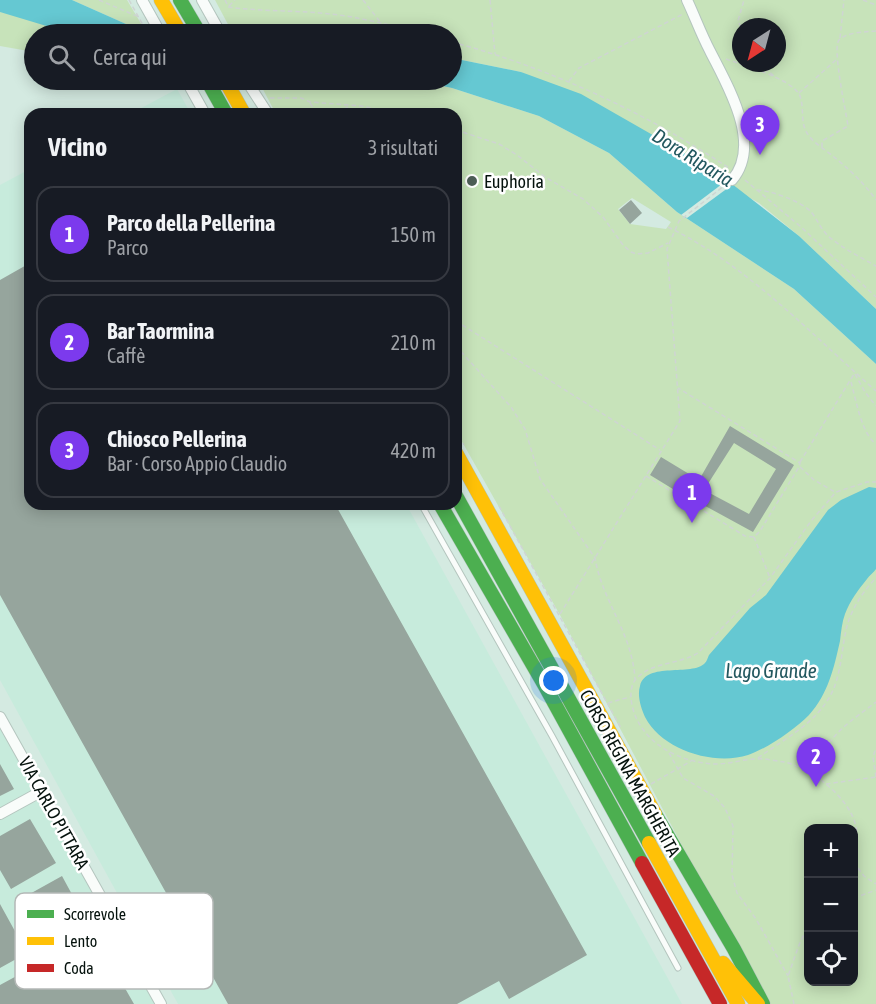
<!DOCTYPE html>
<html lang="it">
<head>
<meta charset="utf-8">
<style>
  :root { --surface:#171b24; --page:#20242c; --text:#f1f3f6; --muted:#9ea1a6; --line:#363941; --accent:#7c3aed }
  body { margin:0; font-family:"Asap Condensed",sans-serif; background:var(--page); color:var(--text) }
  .controls { position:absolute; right:18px; bottom:18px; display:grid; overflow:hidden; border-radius:12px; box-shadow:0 3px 15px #0003 }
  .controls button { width:54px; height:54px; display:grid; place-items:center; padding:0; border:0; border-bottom:2px solid var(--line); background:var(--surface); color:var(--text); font:30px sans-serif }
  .compass { position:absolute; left:732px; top:18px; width:54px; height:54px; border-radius:50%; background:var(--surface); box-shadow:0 3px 15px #0003; rotate:216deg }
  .you { position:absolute; left:554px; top:681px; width:21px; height:21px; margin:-15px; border:4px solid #fff; border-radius:50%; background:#1a73e8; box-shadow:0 0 0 9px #1a73e833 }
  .badge { display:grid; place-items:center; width:39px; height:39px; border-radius:50%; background:var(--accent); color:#fff; font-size:20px; font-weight:700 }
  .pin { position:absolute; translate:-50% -50px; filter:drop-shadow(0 2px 3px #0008) }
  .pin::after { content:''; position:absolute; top:32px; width:21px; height:18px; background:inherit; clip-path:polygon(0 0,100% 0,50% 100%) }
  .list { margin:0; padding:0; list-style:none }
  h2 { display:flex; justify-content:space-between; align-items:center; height:78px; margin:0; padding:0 24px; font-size:26px }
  h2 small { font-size:20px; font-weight:400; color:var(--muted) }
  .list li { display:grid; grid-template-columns:39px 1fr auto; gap:18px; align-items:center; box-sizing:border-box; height:96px; margin:0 12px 12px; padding:0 12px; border:2px solid var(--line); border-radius:18px }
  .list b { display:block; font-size:22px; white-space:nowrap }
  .list p { margin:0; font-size:20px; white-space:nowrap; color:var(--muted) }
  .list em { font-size:20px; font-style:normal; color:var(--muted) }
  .icon { flex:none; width:33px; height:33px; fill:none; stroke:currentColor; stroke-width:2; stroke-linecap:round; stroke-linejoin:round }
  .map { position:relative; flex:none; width:876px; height:1004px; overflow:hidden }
  .search { position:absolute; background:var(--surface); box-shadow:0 3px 15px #0003; left:24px; top:24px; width:438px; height:66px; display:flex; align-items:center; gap:15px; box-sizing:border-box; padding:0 21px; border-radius:33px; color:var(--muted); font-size:22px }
  .panel { position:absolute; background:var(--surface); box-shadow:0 3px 15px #0003; left:24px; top:108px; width:438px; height:402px; border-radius:18px }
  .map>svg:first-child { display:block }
  .built { fill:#c7ebdc }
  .green { fill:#c7e3ba; fill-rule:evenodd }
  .water { fill:#65c8d2 }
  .pier { fill:#d4eae1 }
  .building { fill:#96a59d; fill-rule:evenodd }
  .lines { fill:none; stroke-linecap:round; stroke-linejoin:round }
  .lane-casing { stroke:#b4c5be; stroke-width:7 }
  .street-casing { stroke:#b4c5be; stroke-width:12 }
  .fast-casing { stroke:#b4c5be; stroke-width:15 }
  .slow-casing { stroke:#b4c5be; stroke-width:15 }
  .jam-casing { stroke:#b4c5be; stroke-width:15 }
  .path { stroke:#cfd5d3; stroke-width:1.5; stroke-dasharray:4.5 3; stroke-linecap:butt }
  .lane { stroke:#f9fcfa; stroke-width:5 }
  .street { stroke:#f9fcfa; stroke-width:10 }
  .fast { stroke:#4caf50; stroke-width:14 }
  .slow { stroke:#ffc107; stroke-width:14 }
  .jam { stroke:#c62828; stroke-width:14 }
  .poi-dot { fill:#4d5e57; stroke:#fff; stroke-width:2 }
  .labels { text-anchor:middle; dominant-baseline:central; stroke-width:5; stroke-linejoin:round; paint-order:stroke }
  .poi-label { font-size:18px; fill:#05120d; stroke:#fff; text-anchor:start }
  .street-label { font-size:18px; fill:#05120d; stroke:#fff }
  .water-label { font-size:20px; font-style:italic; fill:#23585f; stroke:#fff }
  .key { fill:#fff; stroke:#b4b8b6; stroke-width:1.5 }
  .key-label { font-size:16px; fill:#05120d }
</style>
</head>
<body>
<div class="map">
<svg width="876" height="1004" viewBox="0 0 876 1004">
  <rect width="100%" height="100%" fill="#d4eae1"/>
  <path class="built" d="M177,89L191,114H130Z
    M30,169V504H406L682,1004H178L0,680V185Z
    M0,729L156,1004H0Z"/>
  <path class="green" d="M72,0H127L143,27L135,28Z
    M215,0H876V309L799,236L759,203L521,72L452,58V34H323L289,30H231ZM741,27H777V63H741Z
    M0,12L7,13L73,34H34V52L0,46Z
    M258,80H415L452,88L539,116L609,153L677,212L794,289L876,364V1004H766L560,615L456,431V114H276ZM632,198L671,222L666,229L630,224L618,209ZM808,828H854V982H808Z"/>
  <path class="water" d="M0,0H72L135,28L289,30L323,34H73L0,12Z
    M452,58L521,72L581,94L714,170L799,236L876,309V364L794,289L677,212L609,153L539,116L452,88L415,80H452Z
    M869,487L876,488C876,498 876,564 876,569C874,572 869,576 867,579C858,590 850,601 845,614C842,622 841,632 840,641C834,668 828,694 809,715C794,730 768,748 748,755C714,766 662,750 645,717C641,708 637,696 640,686C646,661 692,677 705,663C707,661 708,657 709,655L750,608L766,595L828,510L841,500Z"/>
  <path class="pier" d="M730,178L736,182L687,218L681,215Z"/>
  <path class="building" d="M631,200L642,213L630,224L619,210Z
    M30,263V504H335L587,955L509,999L499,981L457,1004H228L0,595V280Z
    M730,426L794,465L753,532L687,496L686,497L650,475L661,457L699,480ZM734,443L776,469L749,514L704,490Z
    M0,764L14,789L0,796Z
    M30,819L56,863L11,889L0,870V836Z
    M62,876L87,922L42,947L17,901Z
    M0,904L27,953L0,968Z
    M94,934L134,1004H0V985Z"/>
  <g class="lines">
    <g class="lane-casing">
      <path id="lane" d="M421,504L552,736L678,968"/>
    </g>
    <g class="street-casing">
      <path id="street" d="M142,0L161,34
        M202,0L221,34
        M687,0C695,17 701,34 710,51C727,85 763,144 732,180
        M186,80L205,114
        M246,80L268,114
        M0,717L161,1004
        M0,814L42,791"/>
    </g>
    <g class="fast-casing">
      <path id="fast" d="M180,0L200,34
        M207,80L226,114
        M456,496L649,843
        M440,504L545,686L642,863
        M655,814L734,949L763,1004"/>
    </g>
    <g class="slow-casing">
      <path id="slow" d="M161,0L181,34
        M225,80L244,114
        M456,453L655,814
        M649,843L738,1004
        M723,963L758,1004"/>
    </g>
    <g class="jam-casing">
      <path id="jam" d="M642,863L720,1004"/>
    </g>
    <path class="path" d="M99,0L139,17
      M129,0L148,34
      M225,0L228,6
      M363,0L381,23
      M490,0L495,54
      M863,0L876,5
      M229,6L235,0
      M228,7C265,12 302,10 339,15C368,19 397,27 425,34
      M741,27L738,21L744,0
      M840,38L844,0
      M452,42C550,68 644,112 729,168
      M726,59C743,65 793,79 800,96C805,110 799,123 809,136C815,144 826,150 834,157C849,169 865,184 876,200
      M759,63L774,76
      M569,81L579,68L683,14
      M799,93L836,60
      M270,98H301L310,102L361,106L402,114
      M310,103L317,114
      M338,114L349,106
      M456,130L499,144L517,155L545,177L583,199L603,217L623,245L631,252L636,254L648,253L668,243
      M822,147V141L848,126C846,112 832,48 839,40C846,32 866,32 876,31
      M745,180L801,227L876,297
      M757,190C769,190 804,202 812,213C818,221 821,229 828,236C842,248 860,257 876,266
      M668,227C748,266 810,333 876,391
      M456,321L660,450
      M456,346L511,407L525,429L540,479L595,558C602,601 633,634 635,680
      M855,374L865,392L876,406
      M851,382C856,399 861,433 876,444
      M456,430L464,445
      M800,462L854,374
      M800,467L814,480L835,492
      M646,476L745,536L754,537L760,531L799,467L800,463L678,388
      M499,506L621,728
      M754,537L770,578
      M560,614L680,421L667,249L679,221L724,186
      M608,703L630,697
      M669,753L683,778L714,796L725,808L733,826L732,875L737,893L756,919L788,976
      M758,758C783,740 813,725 829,698C842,676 841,649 847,626C852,608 864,590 876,578
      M798,767L822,752
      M876,777L873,757L876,748
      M821,779C815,742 850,722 876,702
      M651,784L691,761
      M826,784L876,777
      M858,868L864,876L876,884
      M854,876C857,868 856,863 856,854C857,845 858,836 856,827C851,799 811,767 784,762C776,761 765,758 757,759C743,759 730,764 716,764C680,763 640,743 632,705C630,695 630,683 639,676C655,662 680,664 698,653L770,578L811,521L836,492L867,482H876
      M854,898L876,890
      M794,1004L788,976L799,945L808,926"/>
    <use href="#lane" class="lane"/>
    <use href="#street" class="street"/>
    <use href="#fast" class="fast"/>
    <use href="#slow" class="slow"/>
    <use href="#jam" class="jam"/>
  </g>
  <circle class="poi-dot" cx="472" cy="181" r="6"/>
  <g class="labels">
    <g class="poi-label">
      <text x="484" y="181">Euphoria</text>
    </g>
    <g class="street-label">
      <text transform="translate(630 773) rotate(61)">CORSO REGINA MARGHERITA</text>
      <text transform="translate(54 813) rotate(61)">VIA CARLO PITTARA</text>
    </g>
    <g class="water-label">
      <text transform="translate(693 157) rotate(32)">Dora Riparia</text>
      <text x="771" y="670">Lago Grande</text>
    </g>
  </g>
  <rect x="15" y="893" width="198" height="96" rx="9" class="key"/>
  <rect x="27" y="910" width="27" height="8" fill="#4caf50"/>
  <rect x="27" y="937" width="27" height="8" fill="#ffc107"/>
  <rect x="27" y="964" width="27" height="8" fill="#c62828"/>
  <g class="key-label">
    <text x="64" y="920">Scorrevole</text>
    <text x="64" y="947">Lento</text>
    <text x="64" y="974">Coda</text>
  </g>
</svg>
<div class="controls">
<button>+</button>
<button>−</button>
<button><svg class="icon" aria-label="locate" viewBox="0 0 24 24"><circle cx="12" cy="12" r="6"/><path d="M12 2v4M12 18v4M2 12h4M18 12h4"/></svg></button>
</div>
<svg class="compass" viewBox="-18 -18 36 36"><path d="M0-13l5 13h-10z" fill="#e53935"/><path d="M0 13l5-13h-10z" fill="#9ea1a6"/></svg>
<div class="you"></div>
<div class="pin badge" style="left:692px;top:523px">1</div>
<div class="pin badge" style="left:816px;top:787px">2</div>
<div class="pin badge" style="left:760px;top:155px">3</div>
<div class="search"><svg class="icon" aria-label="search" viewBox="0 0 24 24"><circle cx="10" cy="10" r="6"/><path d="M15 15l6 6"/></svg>Cerca qui</div>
<section class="panel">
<h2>Vicino<small>3 risultati</small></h2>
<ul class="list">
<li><span class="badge">1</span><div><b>Parco della Pellerina</b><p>Parco</p></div><em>150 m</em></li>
<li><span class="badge">2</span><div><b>Bar Taormina</b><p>Caffè</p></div><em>210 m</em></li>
<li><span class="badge">3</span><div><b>Chiosco Pellerina</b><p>Bar · Corso Appio Claudio</p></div><em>420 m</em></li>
</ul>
</section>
</div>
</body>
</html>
